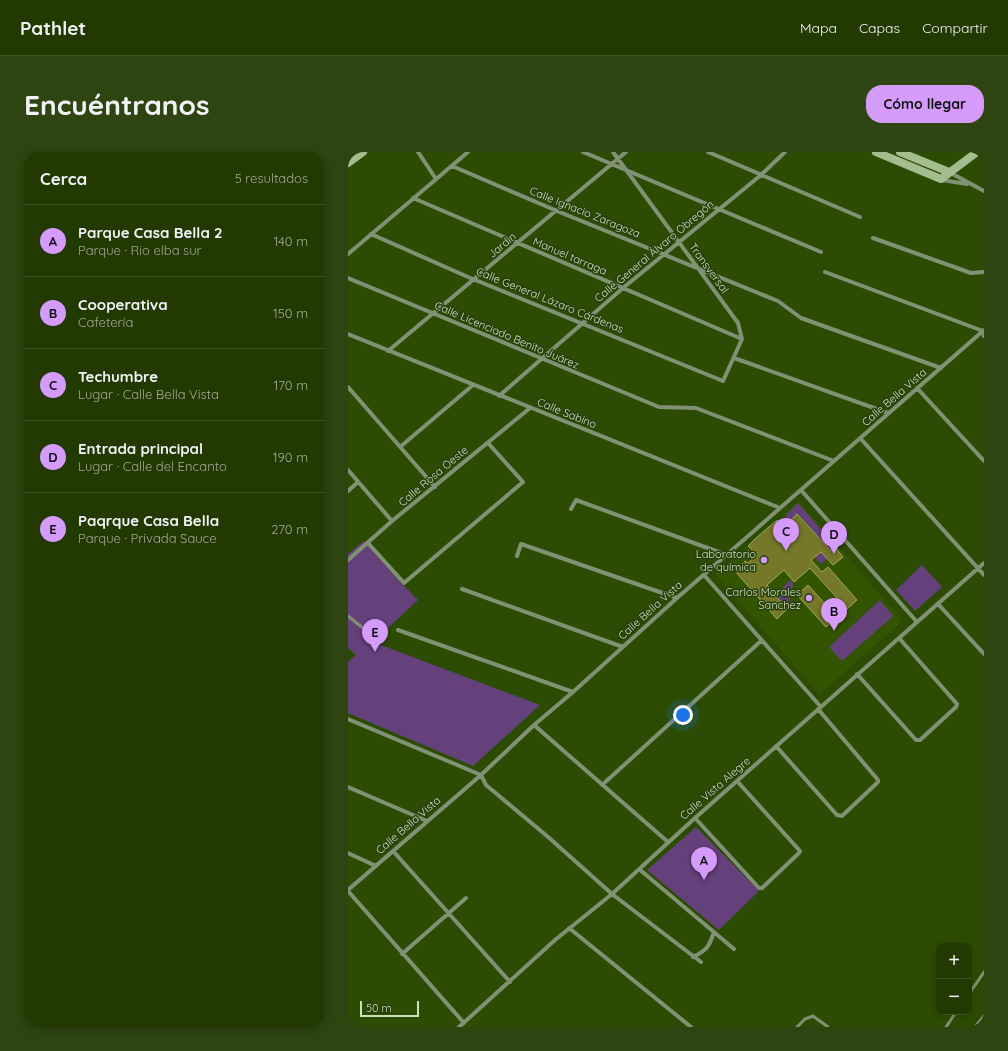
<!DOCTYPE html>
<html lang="es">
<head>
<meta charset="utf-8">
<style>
  :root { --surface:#223902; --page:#2e4411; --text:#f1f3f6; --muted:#a2ac99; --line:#3f5324; --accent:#d59bfb }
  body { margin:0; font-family:Quicksand,sans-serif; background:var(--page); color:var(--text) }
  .controls { position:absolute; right:12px; bottom:12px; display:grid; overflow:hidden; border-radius:8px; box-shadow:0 2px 10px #0003 }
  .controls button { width:36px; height:36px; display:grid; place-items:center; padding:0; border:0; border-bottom:1px solid var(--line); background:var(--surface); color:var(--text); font:20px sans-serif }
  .scale { position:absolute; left:12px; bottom:10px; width:59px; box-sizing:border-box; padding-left:4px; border:2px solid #cde0bd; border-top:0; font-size:11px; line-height:14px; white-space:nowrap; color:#cde0bd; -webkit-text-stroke:3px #283f0c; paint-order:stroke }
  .you { position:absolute; left:335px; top:563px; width:14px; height:14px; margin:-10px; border:3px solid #fff; border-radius:50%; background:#1a73e8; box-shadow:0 0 0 6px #1a73e833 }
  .badge { display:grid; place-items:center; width:26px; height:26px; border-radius:50%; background:var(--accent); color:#111; font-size:13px; font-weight:700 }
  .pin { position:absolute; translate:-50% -33px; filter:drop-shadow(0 1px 2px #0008) }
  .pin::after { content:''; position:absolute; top:21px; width:14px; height:12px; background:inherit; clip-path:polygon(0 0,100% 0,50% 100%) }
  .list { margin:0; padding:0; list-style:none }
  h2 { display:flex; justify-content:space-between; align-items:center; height:52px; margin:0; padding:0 16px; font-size:17px }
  h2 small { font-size:13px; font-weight:400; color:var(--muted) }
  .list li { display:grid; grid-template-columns:26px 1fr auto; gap:12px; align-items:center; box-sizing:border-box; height:72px; padding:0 16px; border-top:1px solid var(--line) }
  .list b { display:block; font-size:15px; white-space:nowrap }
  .list p { margin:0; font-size:13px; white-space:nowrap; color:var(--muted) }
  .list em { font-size:13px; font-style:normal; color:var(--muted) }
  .map { position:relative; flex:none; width:636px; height:875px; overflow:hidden; border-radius:16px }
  header { display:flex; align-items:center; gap:24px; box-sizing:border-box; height:56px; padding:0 20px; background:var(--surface); border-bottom:1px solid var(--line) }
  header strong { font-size:19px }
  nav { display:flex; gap:22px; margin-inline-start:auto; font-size:14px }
  .intro { display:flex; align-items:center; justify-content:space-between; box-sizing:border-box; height:96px; padding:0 24px }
  h1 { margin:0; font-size:28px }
  .button { padding:10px 18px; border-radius:16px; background:var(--accent); color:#111; font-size:14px; font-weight:700 }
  main { display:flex; gap:24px; padding:0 24px }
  aside { flex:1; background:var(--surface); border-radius:16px; box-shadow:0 2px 10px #0003 }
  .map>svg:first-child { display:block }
  .built { fill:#335502 }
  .green { fill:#65417c }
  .building { fill:#757829; stroke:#a4a85b }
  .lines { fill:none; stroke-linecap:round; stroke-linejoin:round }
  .lane { stroke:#819174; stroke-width:3 }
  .street { stroke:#819174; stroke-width:4 }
  .secondary { stroke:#a4bd8f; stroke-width:8 }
  .primary { stroke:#bedea4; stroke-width:10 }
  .poi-dot { fill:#d59bfb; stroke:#283f0c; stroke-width:1.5 }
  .labels { text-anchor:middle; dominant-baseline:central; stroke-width:3; stroke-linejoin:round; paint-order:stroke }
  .street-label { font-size:11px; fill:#cde0bd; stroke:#283f0c }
  .poi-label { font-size:11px; fill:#cde0bd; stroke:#283f0c; text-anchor:end }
</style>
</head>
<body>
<header>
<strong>Pathlet</strong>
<nav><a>Mapa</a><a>Capas</a><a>Compartir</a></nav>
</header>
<div class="intro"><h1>Encuéntranos</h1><a class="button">Cómo llegar</a></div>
<main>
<aside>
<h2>Cerca<small>5 resultados</small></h2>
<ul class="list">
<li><span class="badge">A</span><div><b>Parque Casa Bella 2</b><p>Parque · Rio elba sur</p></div><em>140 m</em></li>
<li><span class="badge">B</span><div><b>Cooperativa</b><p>Cafetería</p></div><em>150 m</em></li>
<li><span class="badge">C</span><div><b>Techumbre</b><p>Lugar · Calle Bella Vista</p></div><em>170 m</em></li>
<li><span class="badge">D</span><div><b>Entrada principal</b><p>Lugar · Calle del Encanto</p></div><em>190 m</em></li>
<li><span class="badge">E</span><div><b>Paqrque Casa Bella</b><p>Parque · Privada Sauce</p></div><em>270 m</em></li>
</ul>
</aside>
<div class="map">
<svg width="636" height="875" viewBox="0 0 636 875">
  <rect width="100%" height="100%" fill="#2d4c03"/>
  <path class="built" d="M451,349L555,469L471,542L367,422Z"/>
  <path class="green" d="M450,351L490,397L473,412L467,405L478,394L450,362L442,369L437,364Z
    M16,389L54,432L70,448L25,490L192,553L125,614L0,561V510L8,503L0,496V402Z
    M574,413L594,435L567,459L548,438Z
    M442,428L445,432L440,456L428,443Z
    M532,448L545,464L494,509L481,495Z
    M348,675L411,739L371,778L299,718Z"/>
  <path class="building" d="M449,362L483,399L487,395L495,405L485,413L473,400L463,408L474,420L480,415L509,448L499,457L462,416L446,430L436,418L419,433L439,457L429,467L387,419L397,409L400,411L409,403L400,394L408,386L429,368L436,375Z
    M460,433L489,465L478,475L449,443Z"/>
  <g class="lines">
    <path class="lane" d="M0,464L20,480
      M621,842L636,820
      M449,875L457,867L465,864L480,875
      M598,875L608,860
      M627,875L636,864"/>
    <path class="street" d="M70,0L88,27
      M235,0L473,100
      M265,0L390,171L394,187
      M360,0L512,65
      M104,14L209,59L430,149L453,166L593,216
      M601,20L636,39
      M594,28L619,32
      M65,46L394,187
      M23,82L120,125L375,229L394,187
      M525,86L623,121L636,120
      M0,102L120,0
      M477,120L635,179L636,184
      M0,126L311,255L348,256L486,309
      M0,182L432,356
      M40,199L278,0
      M386,206L540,261
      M0,235L87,335
      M569,236L636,309
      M151,244L275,136L413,23L437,0
      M512,286L636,423
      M52,295L125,233
      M0,318L44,369
      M453,338L569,470
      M0,339L10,330
      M223,357L228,348L379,403
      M20,391L56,431L175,330L140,291
      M169,404L173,392L329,446
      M0,408L44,369L182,256
      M356,423L473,555
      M114,437L275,495
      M590,452L636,502
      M50,478L225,540
      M509,522L568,588H572L608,555L609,552L551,486
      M0,567L133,623
      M186,573L320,690
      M428,594L489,663L494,664L530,630V628L470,557
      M133,623L138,633L199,684L264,742L353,810
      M254,633L414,488
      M0,635L79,669
      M347,666L411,736H414L451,701L452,699L389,629
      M45,699L162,830
      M0,701L28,714
      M291,717L386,797
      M0,738L133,623L186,573L225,540L329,446L636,178
      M0,739L116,871
      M221,776L343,875
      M54,802L118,746
      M345,805C359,798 361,795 366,780
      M111,875L207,788L264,742L347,666L636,411"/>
    <path class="secondary" d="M528,0L593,27L629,0
      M552,0L601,20
      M0,11L15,0"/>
    <path class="primary" d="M0,874L2,875"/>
  </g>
  <g class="poi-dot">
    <circle cx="416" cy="408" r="4"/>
    <circle cx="461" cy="446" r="4"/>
  </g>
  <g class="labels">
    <g class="street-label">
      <text transform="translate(237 60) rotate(22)">Calle Ignacio Zaragoza</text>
      <text transform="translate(154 93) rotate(-40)">Jardin</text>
      <text transform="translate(306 99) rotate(-40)">Calle General Álvaro Obregón</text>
      <text transform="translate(222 104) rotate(23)">Manuel tarraga</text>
      <text transform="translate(361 116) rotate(54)">Transversal</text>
      <text transform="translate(202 148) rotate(22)">Calle General Lázaro Cárdenas</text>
      <text transform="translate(159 183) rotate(23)">Calle Licenciado Benito Juárez</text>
      <text transform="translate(546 245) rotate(-41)">Calle Bella Vista</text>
      <text transform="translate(219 261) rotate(22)">Calle Sabino</text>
      <text transform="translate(85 324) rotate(-40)">Calle Rosa Oeste</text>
      <text transform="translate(302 458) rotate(-42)">Calle Bella Vista</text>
      <text transform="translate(367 636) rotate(-41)">Calle Vista Alegre</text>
      <text transform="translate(60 673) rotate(-41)">Calle Bella Vista</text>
    </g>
    <g class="poi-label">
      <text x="408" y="402">Laboratorio<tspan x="408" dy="13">de química</tspan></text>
      <text x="453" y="440">Carlos Morales<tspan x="453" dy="13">Sanchez</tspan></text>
    </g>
  </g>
</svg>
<div class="controls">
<button>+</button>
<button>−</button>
</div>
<div class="scale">50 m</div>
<div class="you"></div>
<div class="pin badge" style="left:356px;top:728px">A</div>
<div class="pin badge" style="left:486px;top:479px">B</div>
<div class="pin badge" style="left:438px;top:399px">C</div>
<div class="pin badge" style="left:486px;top:402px">D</div>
<div class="pin badge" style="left:27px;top:500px">E</div>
</div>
</main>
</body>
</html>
